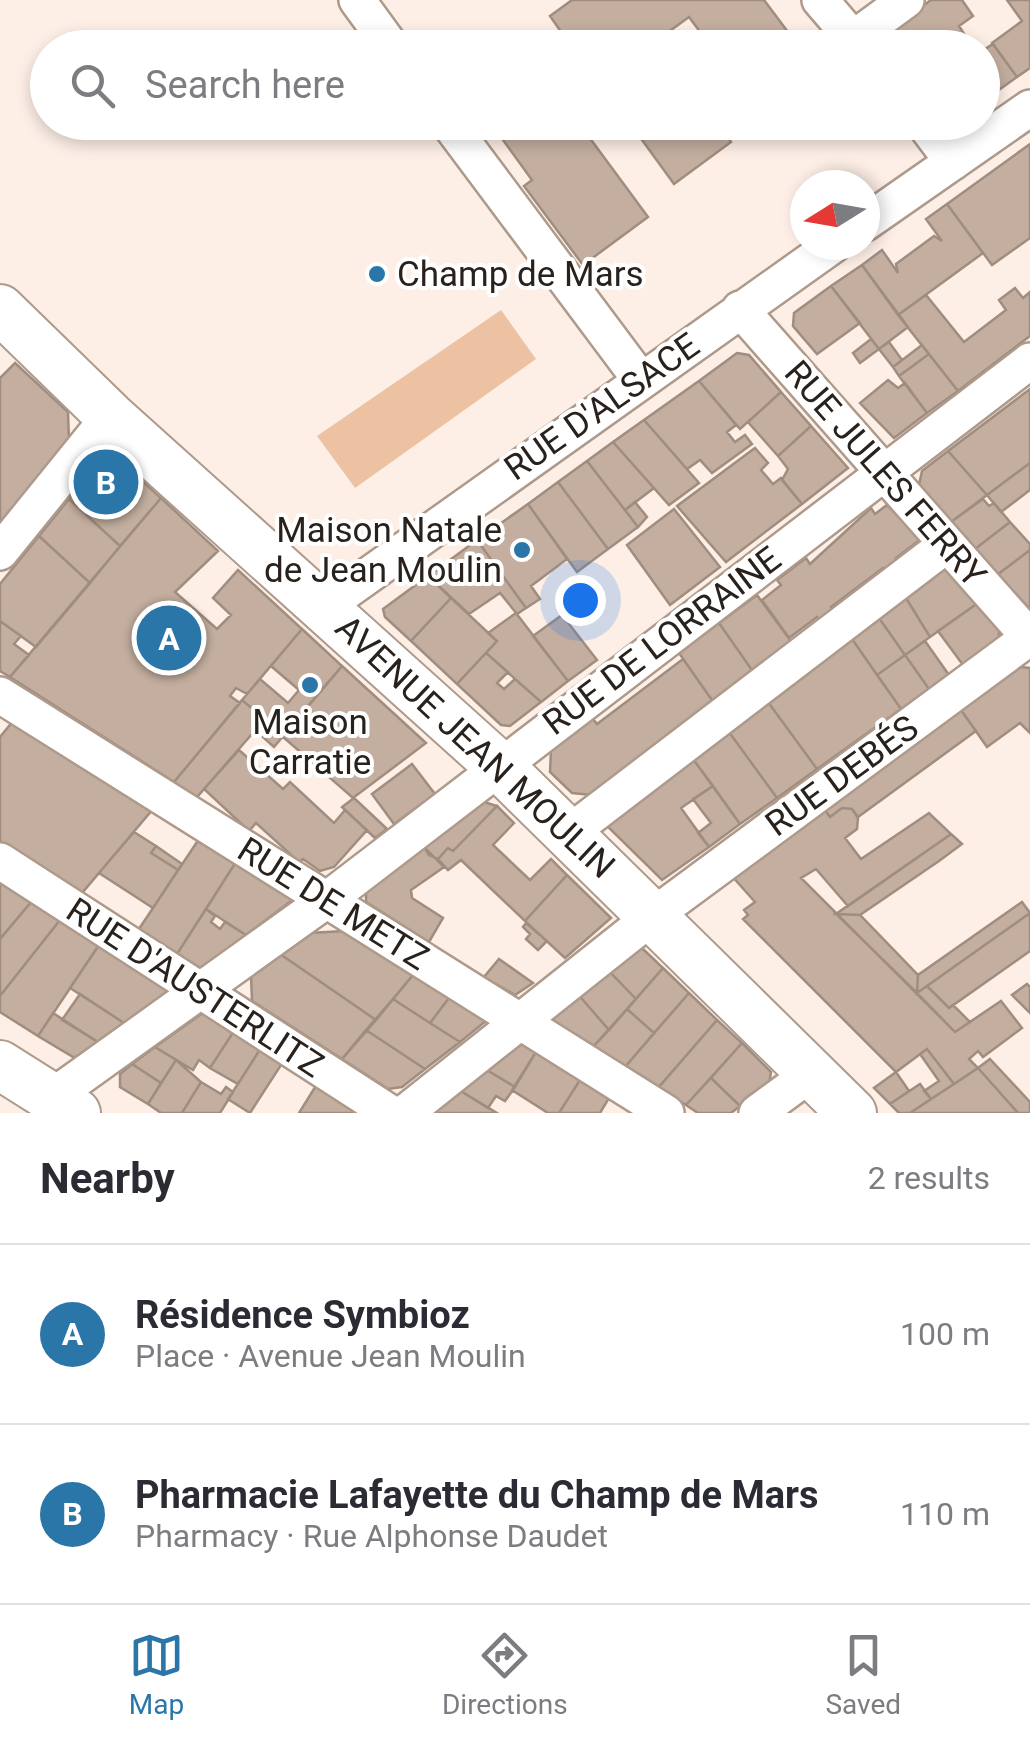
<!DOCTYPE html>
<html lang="en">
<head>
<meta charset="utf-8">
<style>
  :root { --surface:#fff; --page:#f7f7f7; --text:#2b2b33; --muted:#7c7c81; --line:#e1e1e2; --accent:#2b76a9 }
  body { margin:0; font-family:Roboto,sans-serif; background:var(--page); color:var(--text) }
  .compass { position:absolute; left:790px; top:170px; width:90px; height:90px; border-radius:50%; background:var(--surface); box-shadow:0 5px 15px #0003; rotate:259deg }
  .you { position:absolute; left:580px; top:600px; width:35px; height:35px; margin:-25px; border:8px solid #fff; border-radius:50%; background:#1a73e8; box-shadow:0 0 0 15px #1a73e833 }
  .badge { display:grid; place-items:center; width:65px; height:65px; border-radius:50%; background:var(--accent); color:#fff; font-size:32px; font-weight:700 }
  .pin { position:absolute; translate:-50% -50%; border:5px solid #fff; box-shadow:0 2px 10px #0006 }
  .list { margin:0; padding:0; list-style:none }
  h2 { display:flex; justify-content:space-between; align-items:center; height:130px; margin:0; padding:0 40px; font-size:42px }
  h2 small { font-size:32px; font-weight:400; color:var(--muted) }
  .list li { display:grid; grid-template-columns:65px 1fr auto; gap:30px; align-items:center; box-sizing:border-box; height:180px; padding:0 40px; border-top:2px solid var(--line) }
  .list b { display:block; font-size:38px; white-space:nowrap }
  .list p { margin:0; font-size:32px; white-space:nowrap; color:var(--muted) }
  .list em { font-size:32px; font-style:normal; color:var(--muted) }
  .icon { flex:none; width:55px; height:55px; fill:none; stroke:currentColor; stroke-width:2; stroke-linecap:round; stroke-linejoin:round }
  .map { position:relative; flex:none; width:1030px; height:1113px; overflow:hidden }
  .search { position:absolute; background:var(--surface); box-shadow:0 5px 15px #0003; left:30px; right:30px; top:30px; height:110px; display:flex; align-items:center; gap:25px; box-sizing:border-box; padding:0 35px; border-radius:55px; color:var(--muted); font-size:38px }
  .sheet { height:490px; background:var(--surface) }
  nav { display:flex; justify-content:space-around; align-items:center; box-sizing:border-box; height:140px; border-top:2px solid var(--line); background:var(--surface); font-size:28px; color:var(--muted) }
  nav a { display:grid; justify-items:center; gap:5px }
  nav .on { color:var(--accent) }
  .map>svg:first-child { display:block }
  .green { fill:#edc2a3 }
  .building { fill:#c3ae9f; stroke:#a18d7f; stroke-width:2.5 }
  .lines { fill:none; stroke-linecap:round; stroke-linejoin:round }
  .street-casing { stroke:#ae9a8b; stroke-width:40 }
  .secondary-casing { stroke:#ae9a8b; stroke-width:52 }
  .street { stroke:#fff; stroke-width:35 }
  .secondary { stroke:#fff; stroke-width:48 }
  .poi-dot { fill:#2b76a9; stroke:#fff; stroke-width:4 }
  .labels { text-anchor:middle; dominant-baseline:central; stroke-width:8; stroke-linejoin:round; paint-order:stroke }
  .poi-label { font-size:35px; fill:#29211c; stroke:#fff; text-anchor:start }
  .street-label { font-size:35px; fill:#29211c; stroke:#fff }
</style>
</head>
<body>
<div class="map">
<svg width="1030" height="1113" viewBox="0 0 1030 1113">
  <rect width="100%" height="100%" fill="#fdefe6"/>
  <path class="green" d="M501,310L536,359L355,488L317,436Z"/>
  <path class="building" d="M572,0H764L800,48H712L689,17L656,41L661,48H549L564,36L550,16Z
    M931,0H962L973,16L959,26L973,48H902L887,31Z
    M1007,0H1030V68L1017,77L992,43L1022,21Z
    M993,44L1017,77L982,102V51Z
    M490,122H578L648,217L583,265L524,186L532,180Z
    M629,122H717L731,142L674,184Z
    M1030,144V238L992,265L947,204Z
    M947,204L983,253L898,315L862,265L882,250L898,273L896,264L934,236L942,241L926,219Z
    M862,265L908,327L879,349L831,286Z
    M831,286L860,323L817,354L793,326L794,313Z
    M1015,288L1023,298L1030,292V336L958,391L898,315L926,295L964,342L1006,310L999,300Z
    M871,339L879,349L860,363L853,353Z
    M889,342L902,360L893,367L879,349Z
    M922,345L929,354L899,376L893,367Z
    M737,353L749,355L781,392L740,429L699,381Z
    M929,354L958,391L927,413L899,376Z
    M15,363L68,412L69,441L0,527V378Z
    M888,380L898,388L905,383L927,413L894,438L860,403Z
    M699,381L736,425L727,432L735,442L745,435L752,444L712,473L700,460L687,469L644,420Z
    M1030,389V463L987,495L948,451Z
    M781,392L811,426L778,456L748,422Z
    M644,420L699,483L669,505L613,442Z
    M811,426L848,468L802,504L782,480L788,469L778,456Z
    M613,442L654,488L625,510L587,461Z
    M755,448L768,463L761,470L773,484L781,478L802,504L726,562L677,506Z
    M948,451L987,495L951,522L919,485L922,471Z
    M98,461H120L161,498L120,546L69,499Z
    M587,461L638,527L608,549L558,482Z
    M1030,463V490L1001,512L987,495Z
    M558,482L608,549L577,572L528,504Z
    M161,498L218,551L175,592L217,629L231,615L213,598L238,570L302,629L247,694L236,688L230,696L240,703L174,782L10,677Z
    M69,499L120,546L90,583L39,536Z
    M983,499L989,506L994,503L1010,522L975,549L951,522Z
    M635,502L647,517L638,527L625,510Z
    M528,504L567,559L531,586L540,599L526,608L477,540Z
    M887,505L921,539L896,558L900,563L886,573L883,568L831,607L835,612L821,622L817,617L789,638L762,600L781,585L777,580L806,558L810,564L871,508L875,514Z
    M674,509L720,567L670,605L627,545Z
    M1010,522L1030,544V550L997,575L975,549Z
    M39,536L90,583L36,647L0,621V584Z
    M477,540L526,608L517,614L500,593L469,614L428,576Z
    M1030,550V609L997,575Z
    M946,567L978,603L930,637L906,598Z
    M428,576L451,598L411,641L385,617L383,609Z
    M757,595L793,644L754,673L719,623Z
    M451,598L497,641L457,684L411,641Z
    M906,598L930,637L905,655L879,618Z
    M978,603L999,627V639L963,665L938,631Z
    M516,613L568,681L541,702L486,653L497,641L488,633Z
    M562,615L597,660L568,681L533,636Z
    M879,618L905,655L877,675L852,639Z
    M0,621L21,636L14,644L29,655L10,677L0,671Z
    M719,623L754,673L714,703L679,653Z
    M302,629L342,666L274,747L255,730L265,719L242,700L260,679L288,703L299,690L271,666Z
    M852,639L901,709L817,769L768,702Z
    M925,641L949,675L929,689L905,655Z
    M486,653L508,672L497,683L504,689L515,679L541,702L510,726L501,725L457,684Z
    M905,655L929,689L901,709L877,675Z
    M683,659L714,703L592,795L572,793L550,772L551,750L593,719L597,724Z
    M342,666L426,743L353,798L282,736Z
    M1021,667L1030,668V733L1020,723L987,747L961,710Z
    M242,700L265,719L197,797L174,782Z
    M768,702L817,769L777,798L729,732Z
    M961,710L976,731L858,817L852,809L842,808L830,817L824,809Z
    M14,720L153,809L82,893L0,841V737Z
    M729,732L777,798L740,824L693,759Z
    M239,750L283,789L290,782L334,823L345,810L367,830L334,867L320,871L303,859L299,862L256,823L249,831L204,789Z
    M693,759L713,786L681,808L709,847L662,880L605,824Z
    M412,764L435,794L394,824L372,794Z
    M713,786L740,824L709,847L698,833L711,823L693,799Z
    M354,798L387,829L375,838L342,807Z
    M481,801L497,806L453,851L448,848L438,859L429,855L423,846Z
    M497,806L514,823L493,845L530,880L551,859L567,875L525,921L461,860L448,870L438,859L448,848L453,851Z
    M842,808L852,809L858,818L857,829L845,838L861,859L929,813L951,834L848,906L816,869L801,878L955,1032L1001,1001L1022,1028L983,1057L978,1051L969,1059L978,1068L954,1084L927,1049L896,1072L743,919L748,915L744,910L755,902L731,875L824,809L830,817Z
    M134,832L156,846L151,853L178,870L153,908L99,873Z
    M951,834L962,844L939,861L860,915L836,914Z
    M199,839L236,862L177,954L139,929Z
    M156,846L182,864L178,870L151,853Z
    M423,846L444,867L411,890L412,898L443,918L429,942L366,902V890Z
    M236,862L295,898L246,935L206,909Z
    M567,875L611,918L565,958L525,921Z
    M0,882L32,901L0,939Z
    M32,901L60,920L0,996V939Z
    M1022,902L1030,913L917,993L918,975Z
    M206,909L215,916L211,922L220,929L225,922L246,935L202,969L177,954Z
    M1030,913V951L949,1008L927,986Z
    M836,914L860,915L918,975L917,993Z
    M60,920L99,945L38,1036L0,1012V996Z
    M526,923L547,941L538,950L526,939L530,934L523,927Z
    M344,931L413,975L376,1020L280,954L309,933Z
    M99,945L168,990L169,992L127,1025L70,988Z
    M643,949L663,968L636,999L606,968L629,951Z
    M280,954L376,1020L342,1059L252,1001L251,976Z
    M499,959L533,983L515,995L484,977Z
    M606,968L636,999L609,1030L576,992Z
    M663,968L689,993L654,1033L627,1009Z
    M413,975L449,998L430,1023L393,999Z
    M1027,984L1030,987V1013L1012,995Z
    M927,986L949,1008L953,1005L970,1022L955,1032L917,993Z
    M576,992L609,1030L593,1047L549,1018Z
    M689,993L717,1020L658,1088L625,1067Z
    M80,994L127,1025L101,1044L62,1020Z
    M449,998L486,1021L460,1042L430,1023Z
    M393,999L430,1023L460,1042L425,1069L366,1030Z
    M627,1009L654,1033L625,1067L593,1047Z
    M204,1012L234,1031L210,1068L199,1060L193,1070L155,1047Z
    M53,1013L101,1044L84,1056L73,1057L38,1036Z
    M717,1020L742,1043L686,1105L658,1088Z
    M366,1030L425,1069L402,1087L388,1089L342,1059Z
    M234,1031L261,1048L238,1084L210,1068Z
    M517,1040L536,1052L515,1087L482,1067Z
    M742,1043L771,1072L769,1085L740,1106L711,1078Z
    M155,1047L176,1060L161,1083L132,1064Z
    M261,1048L283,1062L250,1113L228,1099Z
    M927,1049L954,1084L931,1099L924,1091L939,1081L920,1054Z
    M536,1052L580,1080L559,1113H548L512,1090Z
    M990,1059L1030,1102V1113H1018L978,1068Z
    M176,1060L201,1082L182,1113H161L148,1104Z
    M132,1064L161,1083L148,1104L120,1087V1074Z
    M482,1067L515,1087L505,1101L496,1096L488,1108L456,1088Z
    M978,1068L1018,1113H910L954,1084Z
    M896,1072L909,1091L890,1104L874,1088Z
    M711,1078L740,1106L731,1113H698L686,1105Z
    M580,1080L609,1098L600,1113H559Z
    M201,1082L221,1094L226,1087L233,1092L220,1113H182Z
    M317,1084L362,1113H299Z
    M920,1084L931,1099L910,1113H899L890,1104Z
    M456,1088L497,1113H436V1104Z"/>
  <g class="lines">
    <g class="street-casing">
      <path id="street" d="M357,0L392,48
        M820,0L861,48
        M853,39L906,0
        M448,122L640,379
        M923,122L953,162
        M865,223L1030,108
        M740,309L1030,638
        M0,552L110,416
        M324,607L833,245
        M0,695L666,1113
        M569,833L946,545
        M0,861L390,1113
        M52,1097L328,899L1030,361
        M405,1113L654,915L1030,637
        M757,1113L813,1072"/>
    </g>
    <g class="secondary-casing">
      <path id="secondary" d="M0,309L110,416L499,766L852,1113
        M0,1065L76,1113"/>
    </g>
    <use href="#street" class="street"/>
    <use href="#secondary" class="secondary"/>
  </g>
  <g class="poi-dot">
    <circle cx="377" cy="274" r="10"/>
    <circle cx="522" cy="550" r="10"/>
    <circle cx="310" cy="685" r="10"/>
  </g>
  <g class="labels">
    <g class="poi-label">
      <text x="397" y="274">Champ de Mars</text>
      <text x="502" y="530" text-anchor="end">Maison Natale<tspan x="502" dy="40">de Jean Moulin</tspan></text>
      <text x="310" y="722" text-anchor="middle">Maison<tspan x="310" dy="40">Carratie</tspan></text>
    </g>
    <g class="street-label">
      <text transform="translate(602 407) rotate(-35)">RUE D'ALSACE</text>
      <text transform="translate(885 474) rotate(49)">RUE JULES FERRY</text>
      <text transform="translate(662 641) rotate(-37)">RUE DE LORRAINE</text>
      <text transform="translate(475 747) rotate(43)">AVENUE JEAN MOULIN</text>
      <text transform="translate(842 776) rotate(-36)">RUE DEBÉS</text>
      <text transform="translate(333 904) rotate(32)">RUE DE METZ</text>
      <text transform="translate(195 988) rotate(33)">RUE D'AUSTERLITZ</text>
    </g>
  </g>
</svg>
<svg class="compass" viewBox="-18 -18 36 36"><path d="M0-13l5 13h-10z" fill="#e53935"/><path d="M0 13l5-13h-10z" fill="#7c7c81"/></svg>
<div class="you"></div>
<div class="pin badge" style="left:169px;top:638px">A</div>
<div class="pin badge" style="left:106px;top:482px">B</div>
<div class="search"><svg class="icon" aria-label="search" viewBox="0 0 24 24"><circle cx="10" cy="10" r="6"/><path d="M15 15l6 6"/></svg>Search here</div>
</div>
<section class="sheet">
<h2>Nearby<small>2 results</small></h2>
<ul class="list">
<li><span class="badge">A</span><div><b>Résidence Symbioz</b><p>Place · Avenue Jean Moulin</p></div><em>100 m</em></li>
<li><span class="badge">B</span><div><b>Pharmacie Lafayette du Champ de Mars</b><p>Pharmacy · Rue Alphonse Daudet</p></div><em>110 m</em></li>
</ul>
</section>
<nav>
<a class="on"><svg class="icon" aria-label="map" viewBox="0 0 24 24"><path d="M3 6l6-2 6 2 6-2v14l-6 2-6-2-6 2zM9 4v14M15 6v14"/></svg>Map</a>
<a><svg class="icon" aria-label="directions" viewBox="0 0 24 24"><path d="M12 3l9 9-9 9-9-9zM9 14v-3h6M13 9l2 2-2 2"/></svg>Directions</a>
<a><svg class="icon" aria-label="saved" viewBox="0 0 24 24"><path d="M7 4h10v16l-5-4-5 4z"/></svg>Saved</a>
</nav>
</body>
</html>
